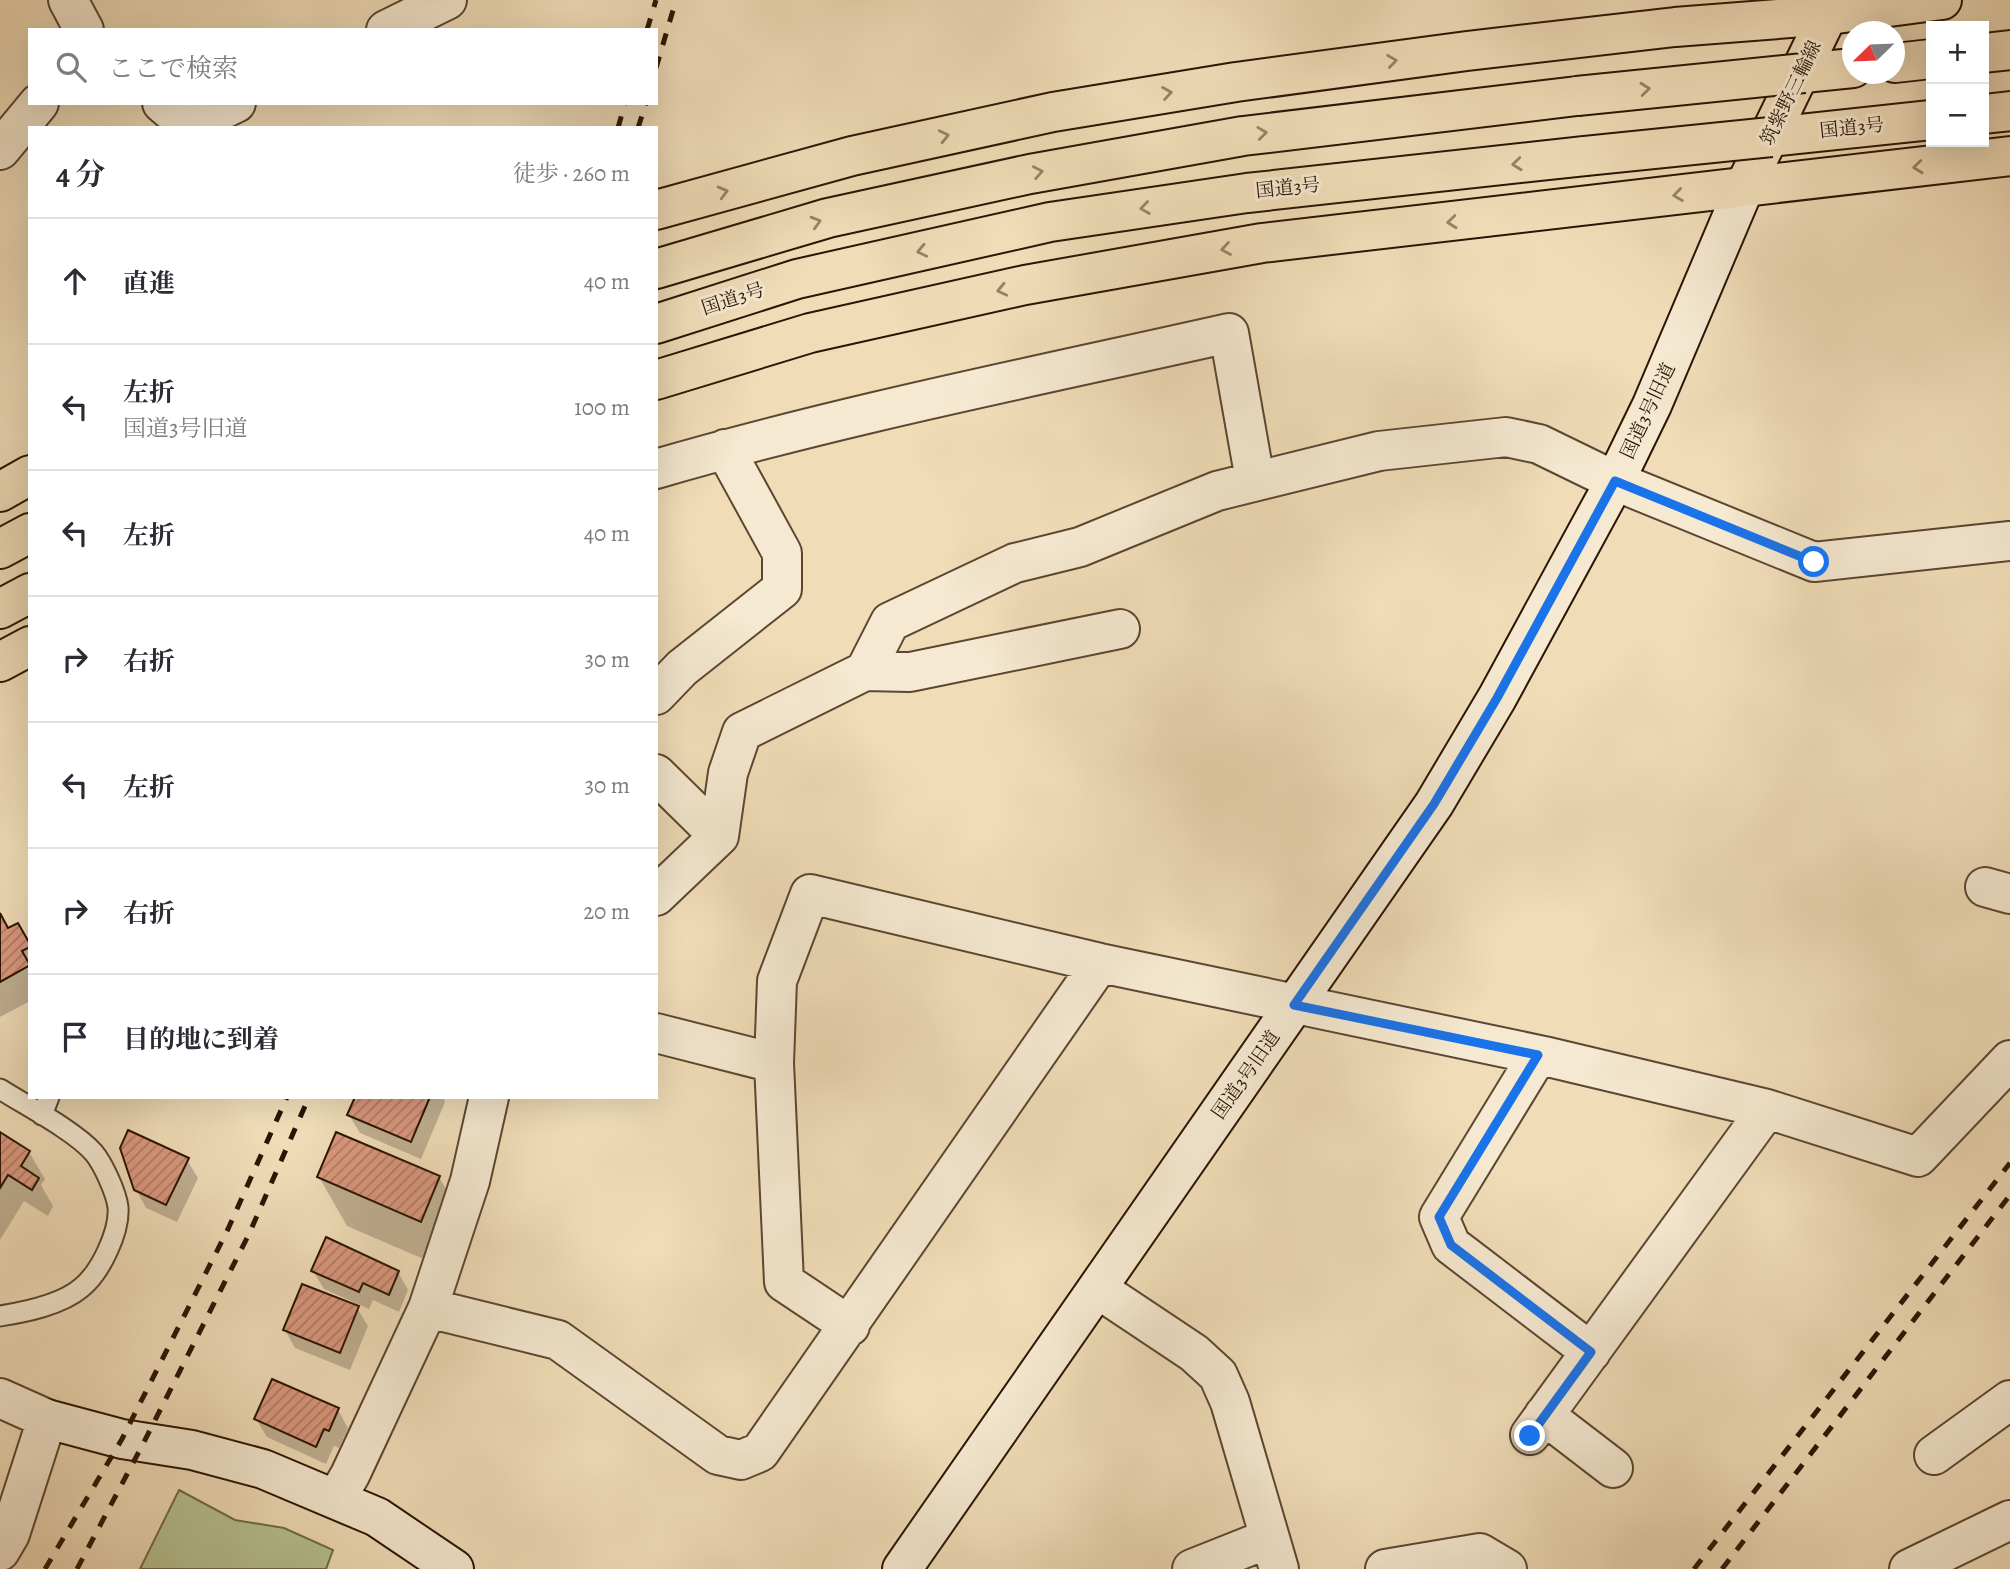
<!DOCTYPE html>
<html lang="ja">
<head>
<meta charset="utf-8">
<style>
  :root { --surface:#fff; --page:#f2f2f3; --text:#2b2b33; --muted:#7c7c81; --line:#e1e1e2 }
  body { margin:0; font-family:Alegreya,"Noto Serif JP",serif; background:var(--page); color:var(--text) }
  .controls { position:absolute; right:21px; top:21px; display:grid; overflow:hidden; border-radius:0px; box-shadow:0 7px 28px #0002 }
  .controls button { width:63px; height:63px; display:grid; place-items:center; padding:0; border:0; border-bottom:2px solid var(--line); background:var(--surface); color:var(--text); font:35px sans-serif }
  .compass { position:absolute; left:1842px; top:21px; width:63px; height:63px; border-radius:50%; background:var(--surface); box-shadow:0 7px 28px #0002; rotate:247deg }
  .stop { position:absolute; width:21px; height:21px; margin:-16px; border:5px solid #1a73e8; border-radius:50%; background:#fff }
  .stop.end { background:#1a73e8; border-color:#fff; box-shadow:0 2px 7px #0008 }
  .list { margin:0; padding:0; list-style:none }
  h2 { display:flex; justify-content:space-between; align-items:center; height:91px; margin:0; padding:0 28px; font-size:30px }
  h2 small { font-size:23px; font-weight:400; color:var(--muted) }
  .list li { display:grid; grid-template-columns:46px 1fr auto; gap:21px; align-items:center; box-sizing:border-box; height:126px; padding:0 28px; border-top:2px solid var(--line) }
  .list b { display:block; font-size:26px; white-space:nowrap }
  .list p { margin:0; font-size:23px; white-space:nowrap; color:var(--muted) }
  .list em { font-size:23px; font-style:normal; color:var(--muted) }
  .icon { flex:none; width:38px; height:38px; fill:none; stroke:currentColor; stroke-width:2; stroke-linecap:round; stroke-linejoin:round }
  .map { position:relative; flex:none; width:2010px; height:1569px; overflow:hidden }
  .search { position:absolute; background:var(--surface); box-shadow:0 7px 28px #0002; left:28px; top:28px; width:630px; height:77px; display:flex; align-items:center; gap:18px; box-sizing:border-box; padding:0 24px; border-radius:0px; color:var(--muted); font-size:26px }
  .panel { position:absolute; background:var(--surface); box-shadow:0 7px 28px #0002; left:28px; top:126px; width:630px; height:973px; border-radius:0px }
  .map>svg:first-child { display:block }
  .pitch { fill:#b6c291; stroke:#706b4a; stroke-width:2 }
  .shadow { fill:#0003 }
  .building { fill:url(#building-hatch); stroke:#2b1404; stroke-width:2 }
  .lines { fill:none; stroke-linecap:round; stroke-linejoin:round }
  .lane-casing { stroke:#5c4631; stroke-width:23 }
  .street-casing { stroke:#5c4631; stroke-width:42 }
  .secondary-casing { stroke:#2b1404; stroke-width:42 }
  .primary-casing { stroke:#2b1404; stroke-width:42 }
  .highway-casing { stroke:#2b1404; stroke-width:42 }
  .lane { stroke:#f5e9d1; stroke-width:19 }
  .street { stroke:#f5e9d1; stroke-width:38 }
  .secondary { stroke:#f5e9d1; stroke-width:38 }
  .primary { stroke:#f0ddb8; stroke-width:38 }
  .highway { stroke:#f0ddb8; stroke-width:38 }
  .rail { stroke:#2b1404; stroke-width:5; stroke-dasharray:12 12; stroke-linecap:butt }
  .highway-bridge-casing { stroke:#2b1404; stroke-width:42; stroke-linecap:butt }
  .highway-bridge { stroke:#f0ddb8; stroke-width:38 }
  .oneway { stroke:#978367 }
  .route { stroke:#1a73e8; stroke-width:9 }
  .labels { text-anchor:middle; dominant-baseline:central; stroke-width:6; stroke-linejoin:round; paint-order:stroke }
  .street-label { font-size:19px; fill:#2b1404; stroke:#f5e9d1 }
</style>
</head>
<body>
<div class="map">
<svg width="2010" height="1569" viewBox="0 0 2010 1569">
  <defs>
    <pattern id="building-hatch" width="6" height="6" patternUnits="userSpaceOnUse" patternTransform="scale(1.75)"><rect width="6" height="6" fill="#da987e"/><path d="M-1 1l2-2M0 6l6-6M5 7l2-2" fill="none" stroke="#b17b65"/></pattern>
  </defs>
  <rect width="100%" height="100%" fill="#f0ddb8"/>
  <filter id="stains"><feTurbulence type="fractalNoise" baseFrequency=".00286" numOctaves="4"/><feColorMatrix values="0 0 0 0 .2 0 0 0 0 .09 0 0 0 0 .02 0 0 0 .5 -.17"/></filter>
  <radialGradient id="worn" r=".72"><stop offset=".6" stop-color="#630" stop-opacity="0"/><stop offset="1" stop-color="#630" stop-opacity=".3"/></radialGradient>
  <path class="pitch" d="M179,1490L235,1520L284,1528L333,1550L326,1569H140Z"/>
  <path class="shadow" d="M0,915L8,930L30,947V1001L0,1017Z
    M357,1097H443L445,1102L421,1159L360,1133L349,1115Z
    M0,1134L29,1152L45,1179L41,1185L53,1206L48,1216L24,1201L0,1240Z
    M187,1160L198,1178L177,1222L146,1208L136,1189Z
    M319,1177H439L467,1226L449,1270L347,1226Z
    M313,1271L398,1272L408,1290L399,1312L373,1300L369,1309L324,1289Z
    M357,1308L368,1326L350,1370L295,1348L285,1330Z
    M338,1410L348,1428L339,1448L334,1446L326,1464L267,1437L256,1419Z"/>
  <path class="building" d="M0,913L8,928L18,923L30,944V947L22,951L30,965L0,982Z
    M355,1097H430L411,1142L347,1115Z
    M128,1130L189,1158L166,1205L134,1190L120,1148Z
    M0,1132L30,1151L21,1166L39,1178L32,1190L8,1175L0,1188Z
    M336,1132L440,1176L421,1222L317,1177Z
    M326,1237L399,1271L389,1295L363,1283L359,1292L311,1271Z
    M302,1284L359,1306L340,1353L283,1330Z
    M272,1379L339,1408L329,1431L324,1429L316,1447L254,1419Z"/>
  <g class="lines">
    <g class="lane-casing">
      <path id="lane" d="M0,1089C25,1105 75,1131 94,1153C103,1164 116,1192 118,1207C120,1232 100,1273 81,1288C61,1305 25,1312 0,1316
        M42,1115L49,1097"/>
    </g>
    <g class="street-casing">
      <path id="street" d="M68,0L84,30
        M386,30L447,0
        M162,103L189,126L236,103
        M0,150L39,103
        M656,469C845,414 1038,376 1229,333L1255,480
        M865,671L910,672L1120,629
        M656,695L682,668L782,589V553L725,449
        M656,774L719,836
        M1985,887L2010,894
        M656,896L719,836L728,773L742,732L865,671L890,622L1015,563L1080,547L1217,491L1379,451L1506,437L1539,444L1615,481L1814,562L2010,541
        M656,1033L774,1063
        M1538,1055L1439,1217L1451,1245L1591,1352
        M1098,1289L1194,1353L1218,1375L1230,1402L1279,1569
        M428,1308L558,1340L718,1455L741,1460L760,1452L1100,963
        M850,1326L784,1282L774,1063L777,981L810,894L1100,963L1544,1056L1767,1109L1918,1157L2010,1060
        M0,1398L47,1419L10,1534L0,1551
        M1544,1415L1613,1468
        M1530,1435L1767,1109
        M1934,1455L2010,1400
        M336,1499L350,1475L428,1308L470,1181L489,1097
        M1192,1569L1270,1538
        M1385,1569L1480,1553L1507,1569
        M1909,1569L2010,1520"/>
    </g>
    <g class="secondary-casing">
      <path id="secondary" d="M47,1419L122,1439L192,1450L263,1469L377,1517L454,1569
        M902,1569L1434,804L1497,698L1615,481L1652,405L1745,186"/>
    </g>
    <g class="primary-casing">
      <path id="primary" d="M1745,186L1835,0"/>
    </g>
    <g class="highway-casing">
      <path id="highway" d="M1984,53L2010,50
        M1895,63L1931,59
        M1804,73L1853,68
        M1984,114L2010,111
        M1771,137L1931,120
        M656,210L852,156L1053,112L1236,82L1467,51L1675,27L1829,15L1942,0
        M656,269L828,218L1030,174L1243,136L1577,96
        M656,324L797,279L1050,222L1247,193L1585,156
        M656,380L810,333L1025,285L1262,243L2010,156
        M0,492L30,475
        M0,549L30,533
        M0,609L30,593
        M0,662L30,646"/>
    </g>
    <use href="#lane" class="lane"/>
    <use href="#street" class="street"/>
    <use href="#secondary" class="secondary"/>
    <use href="#primary" class="primary"/>
    <use href="#highway" class="highway"/>
    <path class="rail" d="M647,30L656,0
      M656,68L676,0
      M618,128L625,103
      M638,128L646,103
      M45,1569L122,1439L228,1229L287,1097
      M77,1569L143,1444L249,1234L309,1097
      M1694,1569L2010,1163
      M1722,1569L2010,1195"/>
    <g class="highway-bridge-casing">
      <path id="highway-bridge" d="M1577,96L1804,73
        M1585,156L1771,137"/>
    </g>
    <use href="#highway-bridge" class="highway-bridge"/>
  </g>
  <defs><path id="oneway-chevron" d="M-2-3.5L2.5 0L-2 3.5" fill="none" stroke-width="1.6" stroke-linecap="round" stroke-linejoin="round" transform="scale(1.75)"/></defs>
  <g class="oneway">
    <use href="#oneway-chevron" transform="translate(1392 61) rotate(-8)"/>
    <use href="#oneway-chevron" transform="translate(1645 89) rotate(-6)"/>
    <use href="#oneway-chevron" transform="translate(1167 93) rotate(-9)"/>
    <use href="#oneway-chevron" transform="translate(1262 133) rotate(-7)"/>
    <use href="#oneway-chevron" transform="translate(944 136) rotate(-13)"/>
    <use href="#oneway-chevron" transform="translate(1517 164) rotate(174)"/>
    <use href="#oneway-chevron" transform="translate(1918 167) rotate(174)"/>
    <use href="#oneway-chevron" transform="translate(1038 172) rotate(-11)"/>
    <use href="#oneway-chevron" transform="translate(723 192) rotate(-15)"/>
    <use href="#oneway-chevron" transform="translate(1678 195) rotate(172)"/>
    <use href="#oneway-chevron" transform="translate(1145 208) rotate(172)"/>
    <use href="#oneway-chevron" transform="translate(816 222) rotate(-16)"/>
    <use href="#oneway-chevron" transform="translate(1452 222) rotate(174)"/>
    <use href="#oneway-chevron" transform="translate(1226 249) rotate(170)"/>
    <use href="#oneway-chevron" transform="translate(922 251) rotate(167)"/>
    <use href="#oneway-chevron" transform="translate(1002 290) rotate(167)"/>
  </g>
  <g class="lines">
    <path class="route" d="M1530,1436L1591,1352L1451,1245L1439,1217L1538,1055L1294,1005L1434,804L1497,698L1615,481L1814,562"/>
  </g>
  <g class="labels">
    <g class="street-label">
      <text transform="translate(1791 93) rotate(-64)">筑紫野三輪線</text>
      <text transform="translate(1852 128) rotate(-6)">国道3号</text>
      <text transform="translate(1288 188) rotate(-6)">国道3号</text>
      <text transform="translate(733 299) rotate(-18)">国道3号</text>
      <text transform="translate(1648 411) rotate(-65)">国道3号旧道</text>
      <text transform="translate(1246 1075) rotate(-55)">国道3号旧道</text>
    </g>
  </g>
  <rect width="100%" height="100%" filter="url(#stains)"/>
  <rect width="100%" height="100%" fill="url(#worn)"/>
</svg>
<div class="controls">
<button>+</button>
<button>−</button>
</div>
<svg class="compass" viewBox="-18 -18 36 36"><path d="M0-13l5 13h-10z" fill="#e53935"/><path d="M0 13l5-13h-10z" fill="#7c7c81"/></svg>
<div class="stop" style="left:1814px;top:562px"></div>
<div class="stop end" style="left:1530px;top:1436px"></div>
<div class="search"><svg class="icon" aria-label="search" viewBox="0 0 24 24"><circle cx="10" cy="10" r="6"/><path d="M15 15l6 6"/></svg>ここで検索</div>
<section class="panel">
<h2>4 分<small>徒歩 · 260 m</small></h2>
<ul class="list">
<li><svg class="icon" aria-label="ahead" viewBox="0 0 24 24"><path d="M12 20V5M6 11l6-6 6 6"/></svg><div><b>直進</b></div><em>40 m</em></li>
<li><svg class="icon" aria-label="left" viewBox="0 0 24 24"><path d="M17 20v-9H6M10 6l-5 5 5 5"/></svg><div><b>左折</b><p>国道3号旧道</p></div><em>100 m</em></li>
<li><svg class="icon" aria-label="left" viewBox="0 0 24 24"><path d="M17 20v-9H6M10 6l-5 5 5 5"/></svg><div><b>左折</b></div><em>40 m</em></li>
<li><svg class="icon" aria-label="right" viewBox="0 0 24 24"><path d="M7 20v-9h11M14 6l5 5-5 5"/></svg><div><b>右折</b></div><em>30 m</em></li>
<li><svg class="icon" aria-label="left" viewBox="0 0 24 24"><path d="M17 20v-9H6M10 6l-5 5 5 5"/></svg><div><b>左折</b></div><em>30 m</em></li>
<li><svg class="icon" aria-label="right" viewBox="0 0 24 24"><path d="M7 20v-9h11M14 6l5 5-5 5"/></svg><div><b>右折</b></div><em>20 m</em></li>
<li><svg class="icon" aria-label="arrive" viewBox="0 0 24 24"><path d="M6 21V4h12l-3 4 3 4H6"/></svg><div><b>目的地に到着</b></div></li>
</ul>
</section>
</div>
</body>
</html>
